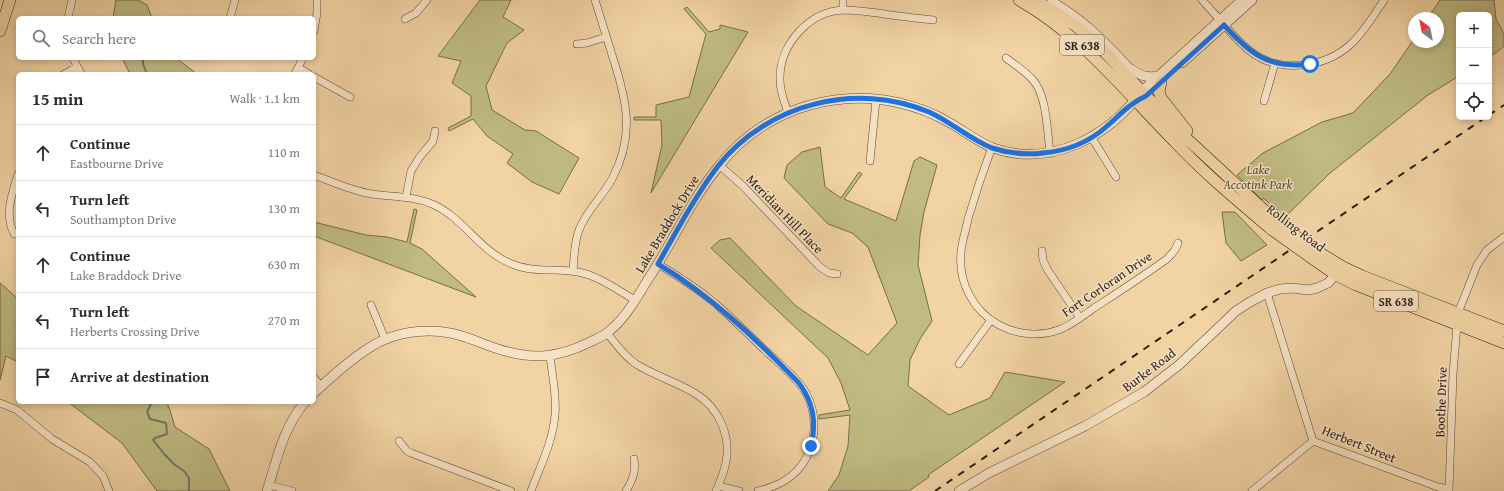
<!DOCTYPE html>
<html lang="en">
<head>
<meta charset="utf-8">
<style>
  :root { --surface:#fff; --page:#f7f7f7; --text:#2b2b33; --muted:#7c7c81; --line:#e1e1e2 }
  body { margin:0; font-family:"Gentium Book Plus",serif; background:var(--page); color:var(--text) }
  .controls { position:absolute; right:12px; top:12px; display:grid; overflow:hidden; border-radius:6px; box-shadow:0 2px 6px #0003 }
  .controls button { width:36px; height:36px; display:grid; place-items:center; padding:0; border:0; border-bottom:1px solid var(--line); background:var(--surface); color:var(--text); font:20px sans-serif }
  .compass { position:absolute; left:1408px; top:12px; width:36px; height:36px; border-radius:50%; background:var(--surface); box-shadow:0 2px 6px #0003; rotate:328deg }
  .stop { position:absolute; width:12px; height:12px; margin:-9px; border:3px solid #1a73e8; border-radius:50%; background:#fff }
  .stop.end { background:#1a73e8; border-color:#fff; box-shadow:0 1px 4px #0008 }
  .list { margin:0; padding:0; list-style:none }
  h2 { display:flex; justify-content:space-between; align-items:center; height:52px; margin:0; padding:0 16px; font-size:17px }
  h2 small { font-size:13px; font-weight:400; color:var(--muted) }
  .list li { display:grid; grid-template-columns:26px 1fr auto; gap:12px; align-items:center; box-sizing:border-box; height:56px; padding:0 16px; border-top:1px solid var(--line) }
  .list b { display:block; font-size:15px; white-space:nowrap }
  .list p { margin:0; font-size:13px; white-space:nowrap; color:var(--muted) }
  .list em { font-size:13px; font-style:normal; color:var(--muted) }
  .icon { flex:none; width:22px; height:22px; fill:none; stroke:currentColor; stroke-width:2; stroke-linecap:round; stroke-linejoin:round }
  .map { position:relative; flex:none; width:1504px; height:491px; overflow:hidden }
  .search { position:absolute; background:var(--surface); box-shadow:0 2px 6px #0003; left:16px; top:16px; width:300px; height:44px; display:flex; align-items:center; gap:10px; box-sizing:border-box; padding:0 14px; border-radius:6px; color:var(--muted); font-size:15px }
  .panel { position:absolute; background:var(--surface); box-shadow:0 2px 6px #0003; left:16px; top:72px; width:300px; height:332px; border-radius:6px }
  .map>svg:first-child { display:block }
  .green { fill:#bfbb82; stroke:#766d4c }
  .lines { fill:none; stroke-linecap:round; stroke-linejoin:round }
  .stream { stroke:#6f7b69; stroke-width:2 }
  .minor-casing { stroke:#5e4c3a; stroke-width:8 }
  .tertiary-casing { stroke:#5e4c3a; stroke-width:10 }
  .primary-casing { stroke:#2c1f16; stroke-width:12 }
  .minor { stroke:#f7e2c4; stroke-width:7 }
  .tertiary { stroke:#f7e2c4; stroke-width:9 }
  .primary { stroke:#f2d3a4; stroke-width:11 }
  .rail { stroke:#2c1f16; stroke-width:2; stroke-dasharray:7 7; stroke-linecap:butt }
  .primary-bridge-casing { stroke:#2c1f16; stroke-width:12; stroke-linecap:butt }
  .primary-bridge { stroke:#f2d3a4; stroke-width:11 }
  .route { stroke:#1a73e8; stroke-width:5 }
  .labels { text-anchor:middle; dominant-baseline:central; stroke-width:3; stroke-linejoin:round; paint-order:stroke }
  .shield { fill:#f7e2c4; stroke:#695a4a; stroke-width:1 }
  .shield-label { font-size:12px; font-weight:bold; fill:#2c1f16 }
  .park-label { font-size:13px; font-style:italic; fill:#584e36; stroke:#f7e2c4 }
  .street-label { font-size:13px; fill:#2c1f16; stroke:#f7e2c4 }
</style>
</head>
<body>
<div class="map">
<svg width="1504" height="491" viewBox="0 0 1504 491">
  <rect width="100%" height="100%" fill="#f2d3a4"/>
  <filter id="stains"><feTurbulence type="fractalNoise" baseFrequency=".005" numOctaves="4"/><feColorMatrix values="0 0 0 0 .2 0 0 0 0 .09 0 0 0 0 .02 0 0 0 .5 -.17"/></filter>
  <radialGradient id="worn" r=".72"><stop offset=".6" stop-color="#630" stop-opacity="0"/><stop offset="1" stop-color="#630" stop-opacity=".3"/></radialGradient>
  <path class="green" d="M116,0H138L147,5L152,18H113Z
    M480,0H511L503,17L524,30L507,43L486,86L492,110L525,130L536,131L579,158L559,194L532,182L507,163L513,154L487,136L473,119L449,131L448,128L471,116V96L452,83L461,61L438,56Z
    M1440,0H1494L1496,19L1504,34V46L1497,52L1489,57V15H1459V76L1428,95L1329,174L1285,217L1263,198L1262,200L1237,175L1263,153L1322,122L1353,113L1390,74L1414,39V42H1438V18H1428Z
    M687,7L709,32L720,29V25L748,32L651,193L662,145L661,120H634V117H656V105L689,97L706,34L684,9Z
    M122,58H176L197,74H130Z
    M820,147L825,187L841,198L859,172L862,174L844,199L896,221L914,161L920,157L937,165L924,212L920,235L918,265L932,321L920,339L910,360L908,386L949,415L990,398L1005,372L1065,382L928,475L929,477L909,491H828L839,475L848,446L850,415L819,419V415L850,410L841,383L828,358L711,248L720,240L730,238L796,306L868,355L897,323L868,247L852,233L828,224L784,178L787,165L802,152Z
    M414,209L417,210L410,243L422,249L476,297L314,236V222L366,235L387,237L407,242Z
    M1222,212H1235L1267,245L1241,261L1226,243Z
    M0,283L18,299V362L6,356L0,380Z
    M68,402H168V407H169L175,427L209,449L230,491H157L122,443Z"/>
  <g class="lines">
    <path class="stream" d="M143,58V64L147,74
      M152,402L147,412L150,419L166,423L167,434L155,438L153,440L165,455L175,465L184,471L189,478V491"/>
    <g class="minor-casing">
      <path id="minor" d="M843,0V10
        M1051,0C1083,18 1107,42 1131,69L1133,73
        M1202,0L1220,20
        M68,18L72,0
        M230,18L235,0
        M405,19L416,13L427,0
        M1224,25C1232,34 1241,44 1250,51C1279,74 1325,68 1351,44C1364,32 1374,15 1384,0
        M314,31L317,13V0
        M577,44L587,43L606,37
        M73,58L81,74
        M1006,58C1015,65 1025,71 1033,80C1047,96 1047,131 1050,152
        M299,68L309,74
        M64,74L77,67
        M295,74L303,58
        M314,77L350,97
        M1264,101L1275,63
        M788,112C784,102 780,91 780,80C779,45 809,11 844,10C856,10 867,12 878,13C896,16 915,18 933,20
        M1092,138L1116,177
        M992,147C983,171 975,195 968,219C966,230 962,241 961,252C958,282 973,311 999,325C1018,335 1041,337 1061,329C1073,324 1084,315 1094,308C1119,292 1143,276 1167,259L1175,250L1178,243
        M870,161L876,100
        M719,165L743,186L820,267L829,273L837,274
        M314,175C333,182 352,191 372,194C392,197 413,196 432,204C463,217 480,252 512,264C533,273 556,268 578,272C599,276 617,290 635,300
        M406,197L411,171L419,158L433,141L435,131
        M14,234C4,213 12,195 18,174
        M1042,251L1043,260L1047,269L1080,318
        M658,264C678,276 698,289 716,304C734,320 751,337 769,354C782,366 797,378 806,393C816,412 816,433 809,452C800,474 780,486 758,491
        M573,272C574,258 574,243 579,230C586,211 603,196 612,179C635,136 627,101 613,58C607,39 601,19 595,0
        M1267,293L1313,441
        M371,305L385,339
        M607,333C616,344 624,356 636,364C655,376 677,382 696,394C719,408 731,436 726,462C724,472 720,482 716,491
        M959,364L991,320
        M314,378L321,386
        M0,403L17,410L52,439L90,462L103,476L109,491
        M399,441L407,451L411,453L511,491
        M1313,441L1438,487L1449,489
        M269,485L292,491
        M718,486L739,491
        M531,491C540,467 553,441 555,415C557,396 552,375 550,356
        M626,491C633,480 636,471 634,459
        M1252,491L1313,441
        M1449,491L1453,374L1458,313L1477,265L1487,250L1504,237"/>
    </g>
    <g class="tertiary-casing">
      <path id="tertiary" d="M1182,63L1252,0
        M1131,69C1141,76 1147,78 1159,76
        M314,393C331,377 365,347 386,339C406,331 430,329 450,333C467,336 482,344 498,349C532,360 558,358 590,342C596,339 602,337 608,332C625,319 636,299 647,281C672,244 690,201 719,166C749,127 795,103 844,99C880,96 918,104 950,123C964,131 978,142 993,148C1051,168 1108,137 1142,91L1242,0
        M267,491C277,459 283,428 305,402
        M959,491L989,473L1085,426L1144,392L1179,365L1236,311L1250,302L1267,293L1280,289L1292,288L1308,290L1317,288L1328,283L1339,271"/>
    </g>
    <g class="primary-casing">
      <path id="primary" d="M1019,0C1082,36 1124,90 1174,141C1204,173 1238,201 1271,229
        M1036,0L1076,26L1097,44L1186,138L1279,224
        M0,31L10,0
        M1161,82L1159,91L1161,98L1187,131
        M1320,253L1343,267L1362,276L1504,331
        M1313,259L1336,275L1356,285L1504,343"/>
    </g>
    <use href="#minor" class="minor"/>
    <use href="#tertiary" class="tertiary"/>
    <use href="#primary" class="primary"/>
    <path class="rail" d="M1489,115L1504,105
      M935,491L1486,117"/>
    <g class="primary-bridge-casing">
      <path id="primary-bridge" d="M1279,224L1320,253
        M1271,229L1313,259"/>
    </g>
    <use href="#primary-bridge" class="primary-bridge"/>
  </g>
  <g class="lines">
    <path class="route" d="M811,446C817,422 813,401 798,382C755,338 711,296 658,264C676,232 696,195 718,166C767,104 856,81 929,112C951,122 970,139 992,148C1008,153 1027,155 1043,153C1066,151 1089,142 1106,127C1120,115 1130,103 1146,96L1224,25C1250,54 1269,69 1310,64"/>
  </g>
  <g class="labels">
    <g class="shield">
      <rect x="1060" y="35" width="44" height="20" rx="3"/>
      <rect x="1374" y="291" width="44" height="20" rx="3"/>
    </g>
    <g class="shield-label">
      <text x="1082" y="45">SR 638</text>
      <text x="1396" y="301">SR 638</text>
    </g>
    <g class="park-label">
      <text x="1258" y="169">Lake<tspan x="1258" dy="15">Accotink Park</tspan></text>
    </g>
    <g class="street-label">
      <text transform="translate(785 214) rotate(46)">Meridian Hill Place</text>
      <text transform="translate(667 224) rotate(-59)">Lake Braddock Drive</text>
      <text transform="translate(1296 228) rotate(37)">Rolling Road</text>
      <text transform="translate(1107 284) rotate(-34)">Fort Corloran Drive</text>
      <text transform="translate(1149 370) rotate(-37)">Burke Road</text>
      <text transform="translate(1441 402) rotate(-88)">Boothe Drive</text>
      <text transform="translate(1359 444) rotate(22)">Herbert Street</text>
    </g>
  </g>
  <rect width="100%" height="100%" filter="url(#stains)"/>
  <rect width="100%" height="100%" fill="url(#worn)"/>
</svg>
<div class="controls">
<button>+</button>
<button>−</button>
<button><svg class="icon" aria-label="locate" viewBox="0 0 24 24"><circle cx="12" cy="12" r="6"/><path d="M12 2v4M12 18v4M2 12h4M18 12h4"/></svg></button>
</div>
<svg class="compass" viewBox="-18 -18 36 36"><path d="M0-13l5 13h-10z" fill="#e53935"/><path d="M0 13l5-13h-10z" fill="#7c7c81"/></svg>
<div class="stop" style="left:1310px;top:64px"></div>
<div class="stop end" style="left:811px;top:446px"></div>
<div class="search"><svg class="icon" aria-label="search" viewBox="0 0 24 24"><circle cx="10" cy="10" r="6"/><path d="M15 15l6 6"/></svg>Search here</div>
<section class="panel">
<h2>15 min<small>Walk · 1.1 km</small></h2>
<ul class="list">
<li><svg class="icon" aria-label="ahead" viewBox="0 0 24 24"><path d="M12 20V5M6 11l6-6 6 6"/></svg><div><b>Continue</b><p>Eastbourne Drive</p></div><em>110 m</em></li>
<li><svg class="icon" aria-label="left" viewBox="0 0 24 24"><path d="M17 20v-9H6M10 6l-5 5 5 5"/></svg><div><b>Turn left</b><p>Southampton Drive</p></div><em>130 m</em></li>
<li><svg class="icon" aria-label="ahead" viewBox="0 0 24 24"><path d="M12 20V5M6 11l6-6 6 6"/></svg><div><b>Continue</b><p>Lake Braddock Drive</p></div><em>630 m</em></li>
<li><svg class="icon" aria-label="left" viewBox="0 0 24 24"><path d="M17 20v-9H6M10 6l-5 5 5 5"/></svg><div><b>Turn left</b><p>Herberts Crossing Drive</p></div><em>270 m</em></li>
<li><svg class="icon" aria-label="arrive" viewBox="0 0 24 24"><path d="M6 21V4h12l-3 4 3 4H6"/></svg><div><b>Arrive at destination</b></div></li>
</ul>
</section>
</div>
</body>
</html>
